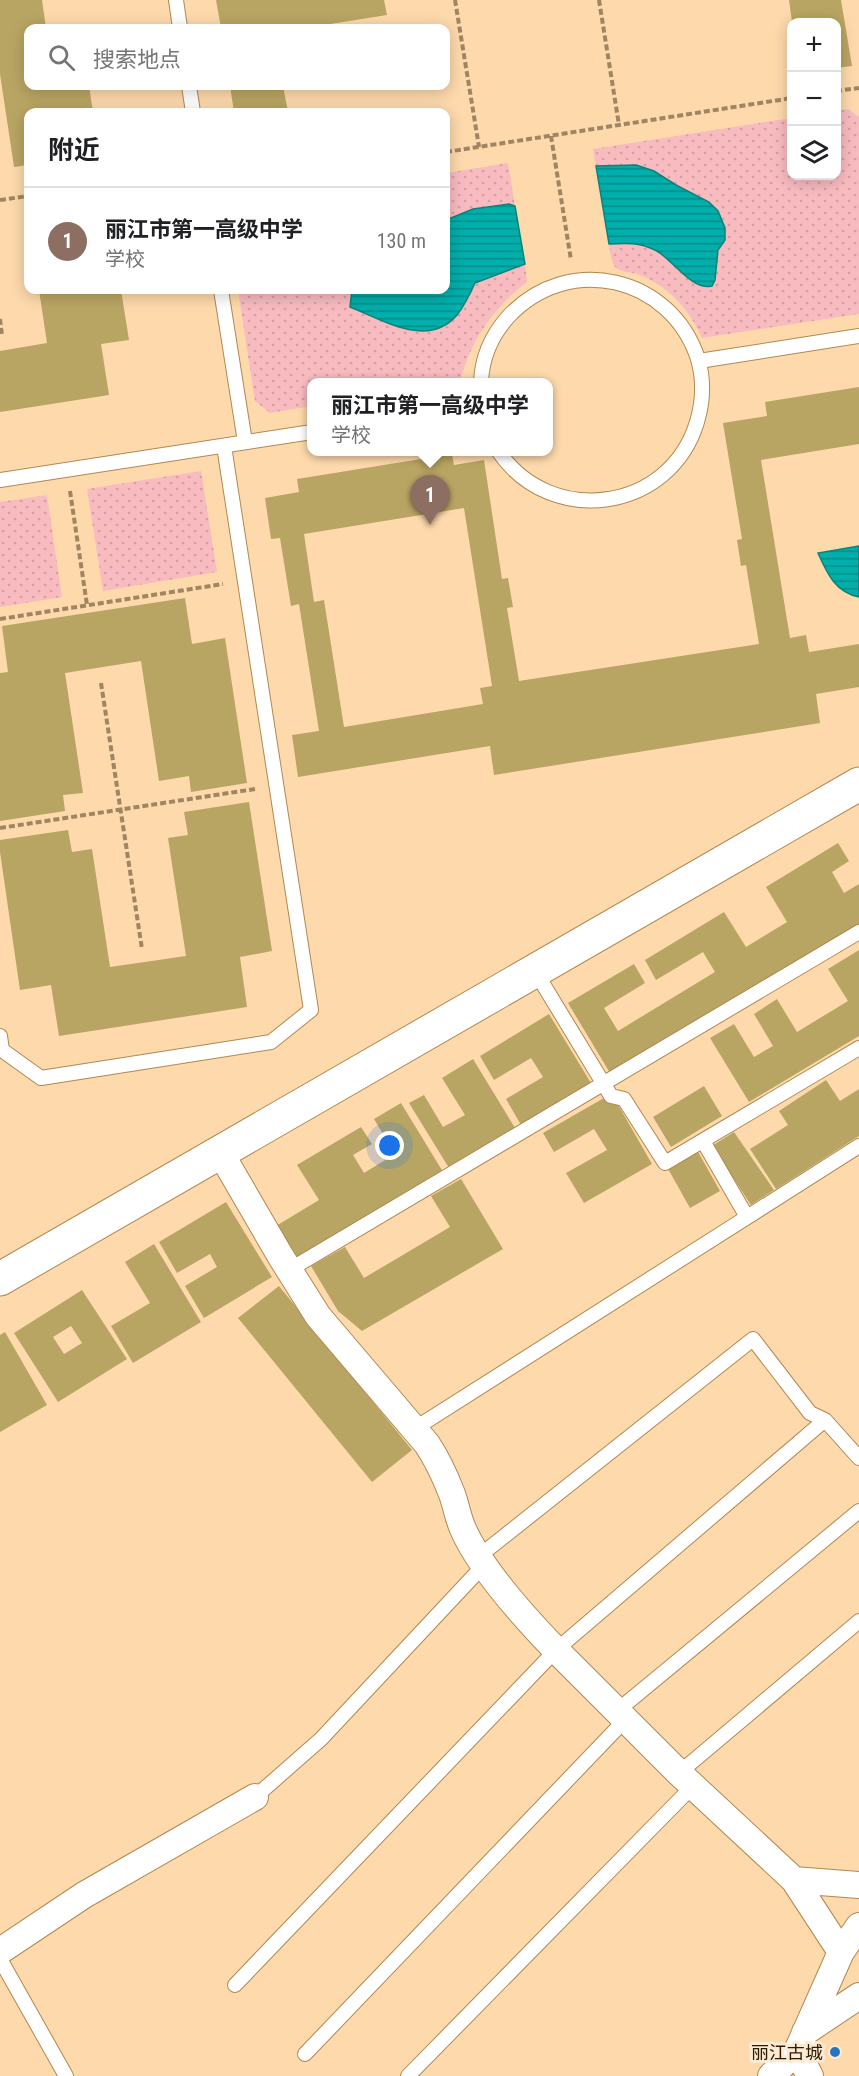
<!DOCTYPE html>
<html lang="zh">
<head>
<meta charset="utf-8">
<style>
  :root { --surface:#fff; --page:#f6f6f6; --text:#202124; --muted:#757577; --line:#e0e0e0; --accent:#111827 }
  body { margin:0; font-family:"Roboto Condensed","Noto Sans SC",sans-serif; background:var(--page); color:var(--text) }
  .controls { position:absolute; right:18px; top:18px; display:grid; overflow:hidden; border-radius:12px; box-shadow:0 3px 15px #0003 }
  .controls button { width:54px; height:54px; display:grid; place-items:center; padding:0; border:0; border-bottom:2px solid var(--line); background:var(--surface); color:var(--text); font:30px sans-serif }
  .you { position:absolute; left:390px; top:1146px; width:21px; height:21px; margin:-15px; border:4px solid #fff; border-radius:50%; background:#1a73e8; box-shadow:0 0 0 9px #1a73e833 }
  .badge { display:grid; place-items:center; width:39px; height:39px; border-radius:50%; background:var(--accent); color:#fff; font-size:20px; font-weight:700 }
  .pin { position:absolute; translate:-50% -50px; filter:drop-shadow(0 2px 3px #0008) }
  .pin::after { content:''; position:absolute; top:32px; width:21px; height:18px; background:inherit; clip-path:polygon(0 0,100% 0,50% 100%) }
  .popup { position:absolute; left:307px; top:378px; width:246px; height:78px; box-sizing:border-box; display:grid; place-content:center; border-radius:12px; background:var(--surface); filter:drop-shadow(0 2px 4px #0005); font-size:20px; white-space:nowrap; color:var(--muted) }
  .popup b { font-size:22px; color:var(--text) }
  .popup::after { content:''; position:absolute; left:50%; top:100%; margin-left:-12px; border:12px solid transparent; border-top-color:var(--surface) }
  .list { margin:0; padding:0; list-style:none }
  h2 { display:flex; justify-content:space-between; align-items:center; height:78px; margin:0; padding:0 24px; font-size:26px }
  h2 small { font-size:20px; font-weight:400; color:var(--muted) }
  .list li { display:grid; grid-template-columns:39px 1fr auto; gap:18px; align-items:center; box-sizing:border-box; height:108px; padding:0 24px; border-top:2px solid var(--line) }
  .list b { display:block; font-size:22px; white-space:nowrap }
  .list p { margin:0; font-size:20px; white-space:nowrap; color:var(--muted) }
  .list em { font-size:20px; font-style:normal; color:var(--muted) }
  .icon { flex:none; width:33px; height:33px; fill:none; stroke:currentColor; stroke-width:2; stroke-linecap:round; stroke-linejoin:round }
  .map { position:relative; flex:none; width:859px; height:2076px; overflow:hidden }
  .search { position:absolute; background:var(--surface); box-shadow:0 3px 15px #0003; left:24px; top:24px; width:426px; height:66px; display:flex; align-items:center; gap:15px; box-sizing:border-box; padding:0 21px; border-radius:12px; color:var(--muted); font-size:22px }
  .panel { position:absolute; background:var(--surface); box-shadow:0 3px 15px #0003; left:24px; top:108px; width:426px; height:186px; border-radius:12px }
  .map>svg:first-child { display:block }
  .grass { fill:url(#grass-dots) }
  .water { fill:url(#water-rules); stroke:#0d8279; stroke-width:1.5 }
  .building { fill:#b9a563; fill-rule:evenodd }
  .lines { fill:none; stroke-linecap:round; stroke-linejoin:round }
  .service-casing { stroke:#b28850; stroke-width:16 }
  .minor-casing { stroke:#b28850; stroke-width:28 }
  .tertiary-casing { stroke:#b28850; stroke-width:35 }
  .path { stroke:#a08562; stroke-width:4; stroke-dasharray:6 3; stroke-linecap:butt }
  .service { stroke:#fff; stroke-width:14 }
  .minor { stroke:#fff; stroke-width:26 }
  .tertiary { stroke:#fff; stroke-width:33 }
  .poi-dot { fill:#2774c3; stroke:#fcead3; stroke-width:2 }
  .labels { text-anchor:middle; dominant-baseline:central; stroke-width:6; stroke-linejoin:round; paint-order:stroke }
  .poi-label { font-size:18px; fill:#2c1b04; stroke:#fcead3; text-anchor:end }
</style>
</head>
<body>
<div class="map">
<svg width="859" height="2076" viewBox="0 0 859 2076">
  <defs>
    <pattern id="grass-dots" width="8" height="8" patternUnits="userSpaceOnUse" patternTransform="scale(1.5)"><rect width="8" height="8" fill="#f8bbc0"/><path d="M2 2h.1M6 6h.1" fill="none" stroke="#d5a0a3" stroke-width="1.8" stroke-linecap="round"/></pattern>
    <pattern id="water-rules" width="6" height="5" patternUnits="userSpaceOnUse" patternTransform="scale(1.5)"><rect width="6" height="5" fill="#00aeab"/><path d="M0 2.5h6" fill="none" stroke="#038d89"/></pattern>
  </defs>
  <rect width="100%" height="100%" fill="#fdd9ac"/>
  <path class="grass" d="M848,109L859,117V314L702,338C689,309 668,285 637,274C630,272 620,272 615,267C611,262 610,251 609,244L634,243L652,248L663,254L689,279L712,286L715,280L718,250L676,185L654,171L636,165L596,166L593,149L791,118L792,176H836L837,111Z
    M508,163L515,206C493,200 466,212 446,220V173Z
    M525,264L527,282C492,309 471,340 460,382H312L311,406L270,413L255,401L238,290H352L351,307C411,332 440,356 475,283Z
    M201,471L217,572L103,591L87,489Z
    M47,495L62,597L0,607V502Z"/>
  <path class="water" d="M636,165L654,171L676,185L709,202L718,211L725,228V240L718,250L715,280L712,286C691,291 672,258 655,250C639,242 625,243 609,244L596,166Z
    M509,204L515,206L525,264L475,283C470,294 465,305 457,315C428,349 383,320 350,307L352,290H446V220L473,209Z
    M859,546V597C835,592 827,573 818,553Z"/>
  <path class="building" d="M0,0H42L46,28H28V86H89L93,112H28V165L14,167L0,74Z
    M216,0H384L387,15L305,28H221Z
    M789,0H841L852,66L836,68V22H792Z
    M230,86H283L288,112H234Z
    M39,290H121L129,340L101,344L109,395L0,412V351L47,343Z
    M859,387V444L761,460L790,638L806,635L809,652L859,644V687L816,694L820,723L494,775L490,746L298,777L292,735L319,731L299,604L291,606L280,538L271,539L265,498L299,492L297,479L452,454L454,465L484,460L502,579L508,578L513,607L507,608L519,681L759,644L746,565L741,566L737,540L742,539L723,423L767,416L765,402ZM464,508L492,686L480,688L483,704L344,727L324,600L314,602L304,534Z
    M185,598L192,644L225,638L247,783L191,792L189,776L159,781L141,661L65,673L83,793L63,795L65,811L0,821V673L8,672L2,626Z
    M249,802L272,951L240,957L247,1007L59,1036L51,985L20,990L0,852V840L68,830L72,852L92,849L110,967L186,956L168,838L188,835L184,812Z
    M838,843L849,861L832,872L844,893L859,884V924L610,1073L568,1003L634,964L645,983L604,1008L618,1031L715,972L703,952L656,980L645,960L724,912L746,947L787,922L766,887Z
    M859,950V1036L749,1102L710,1038L734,1024L754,1057L773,1046L754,1014L777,999L797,1032L848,1001L828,969Z
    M549,1014L591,1083L521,1125L506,1099L543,1077L531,1058L494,1080L480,1056Z
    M473,1059L515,1128L449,1168L409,1103L424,1095L443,1127L465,1115L442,1078Z
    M826,1080L840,1101L859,1089V1136L776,1189L750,1149L788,1125L779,1111Z
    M704,1086L722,1116L671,1147L653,1117Z
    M604,1098L617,1103L652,1164L584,1203L566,1173L607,1150L594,1129L554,1152L543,1133Z
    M401,1103L443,1172L296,1260L276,1226L319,1200L297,1165L361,1127L372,1144L353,1155L364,1173L395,1154L374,1119Z
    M734,1132L774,1190L751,1205L712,1146Z
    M697,1150L720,1191L690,1208L667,1167Z
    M461,1179L503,1249L362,1331L338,1311L311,1266L345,1247L364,1278L450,1227L431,1196Z
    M226,1202L272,1277L204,1318L185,1286L217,1267L210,1254L177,1273L159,1242Z
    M154,1244L201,1322L133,1363L111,1326L150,1303L125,1262Z
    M279,1286L412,1450L372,1482L238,1318Z
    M82,1290L127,1359L58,1402L14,1333ZM71,1326L82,1343L64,1354L53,1337Z
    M5,1332L47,1405L0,1432V1335Z"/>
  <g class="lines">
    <g class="service-casing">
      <path id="service" d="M176,0L180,28
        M189,86L193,112
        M221,290L245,442
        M699,361L859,336
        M481,382C482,358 492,335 508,317C568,252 671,276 698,359C704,380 703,402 697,422C670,512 551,528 499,452
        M0,480L312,432
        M535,971L611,1096L624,1099L665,1163L859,1048
        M0,1036L2,1050L41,1078L271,1042L311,1010L224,446
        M703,1141L747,1217
        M289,1270L859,932
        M414,1429L859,1146
        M478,1557L753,1339L810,1413L825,1420L859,1458
        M617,1711L859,1511
        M679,1773L859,1621
        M255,1797L321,1739L484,1565
        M0,1959L66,2076
        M235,1985L556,1650L825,1420
        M305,2054L626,1719
        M408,2076L693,1786"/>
    </g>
    <g class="minor-casing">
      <path id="minor" d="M220,1152L281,1257L318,1316L427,1444C437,1459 445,1476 452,1494C456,1505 458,1518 463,1529C481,1570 525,1618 556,1650L679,1773L794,1880L841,1952
        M794,1880L859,1885
        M0,1951L84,1895L255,1797
        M805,2032L859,1996
        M797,2051L810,2076
        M771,2076L797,2051L841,1952L859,1926"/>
    </g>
    <g class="tertiary-casing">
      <path id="tertiary" d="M0,1279L859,784"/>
    </g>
    <path class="path" d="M455,0L479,147
      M599,0L619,125
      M836,91L859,88
      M551,136L571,260
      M446,152L792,98
      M0,200L28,196
      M0,319L2,336
      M70,491L87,605
      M0,619L223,584
      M101,683L142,949
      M0,828L255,789"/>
    <use href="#service" class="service"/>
    <use href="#minor" class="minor"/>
    <use href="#tertiary" class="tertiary"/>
  </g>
  <circle class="poi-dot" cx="835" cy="2052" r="6"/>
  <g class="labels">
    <g class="poi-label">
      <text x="823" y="2052">丽江古城</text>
    </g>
  </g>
</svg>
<div class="controls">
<button>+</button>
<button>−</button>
<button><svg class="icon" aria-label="layers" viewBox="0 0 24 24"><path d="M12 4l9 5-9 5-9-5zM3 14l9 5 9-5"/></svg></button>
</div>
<div class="you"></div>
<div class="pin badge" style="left:430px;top:525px;background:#8d6e63">1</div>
<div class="popup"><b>丽江市第一高级中学</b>学校</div>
<div class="search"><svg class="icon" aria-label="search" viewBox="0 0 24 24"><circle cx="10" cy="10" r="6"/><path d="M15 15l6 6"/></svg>搜索地点</div>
<section class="panel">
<h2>附近<small></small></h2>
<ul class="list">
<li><span class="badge" style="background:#8d6e63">1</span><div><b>丽江市第一高级中学</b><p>学校</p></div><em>130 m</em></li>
</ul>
</section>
</div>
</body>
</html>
